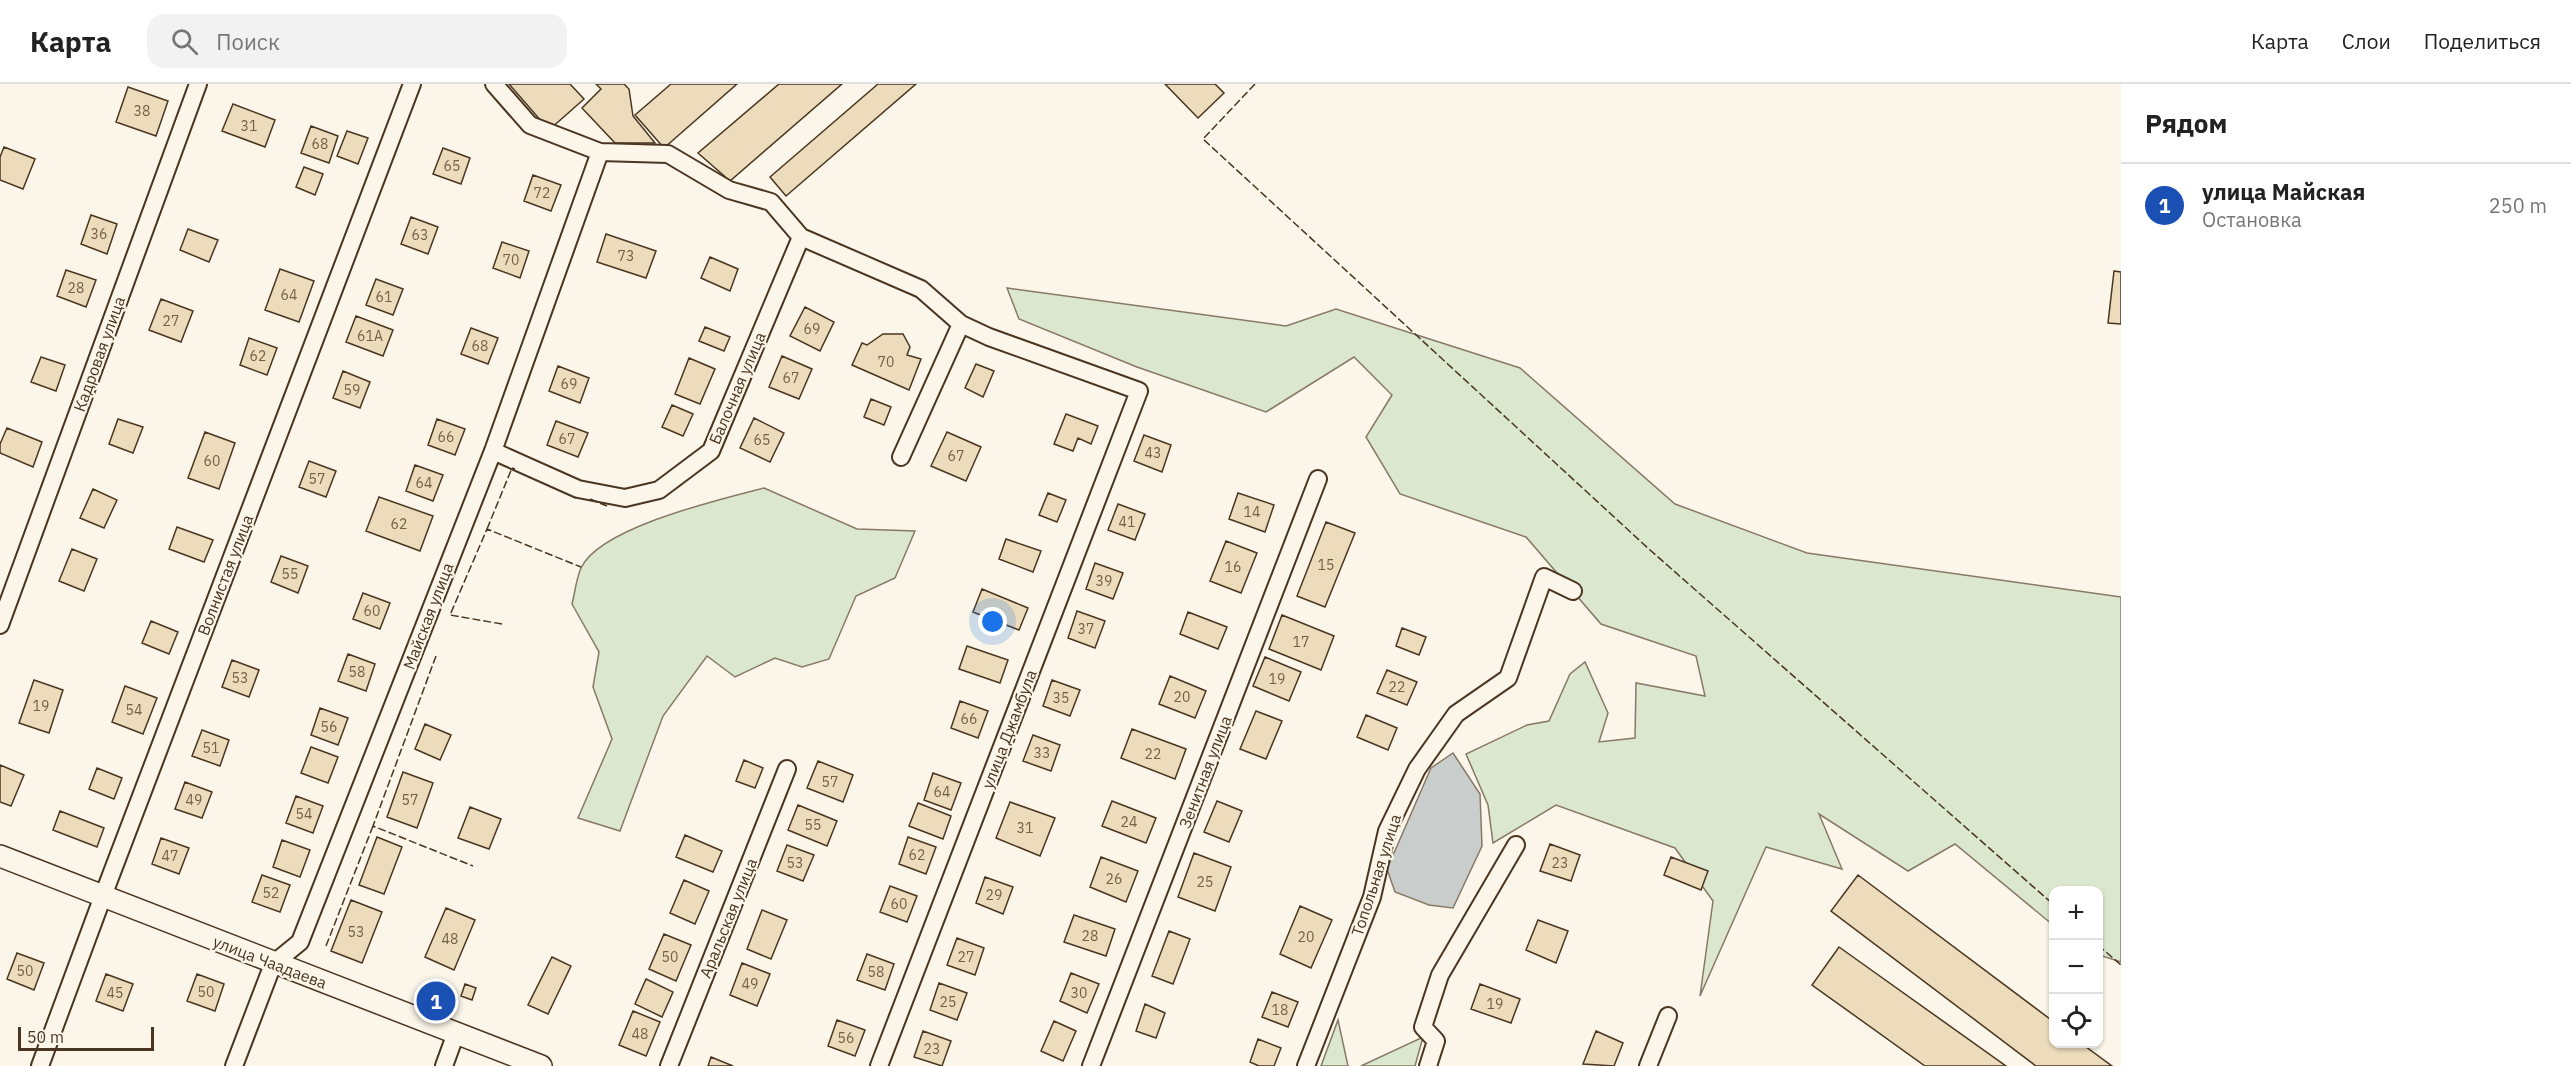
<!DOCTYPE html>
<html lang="ru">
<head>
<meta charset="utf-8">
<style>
  :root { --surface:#fff; --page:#f2f2f2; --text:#222; --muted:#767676; --line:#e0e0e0; --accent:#db2777 }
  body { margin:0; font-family:"IBM Plex Sans",sans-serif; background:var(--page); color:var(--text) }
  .controls { position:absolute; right:18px; bottom:18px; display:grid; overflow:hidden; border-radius:12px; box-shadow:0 2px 4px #0004 }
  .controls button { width:54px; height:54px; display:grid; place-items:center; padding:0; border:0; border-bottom:2px solid var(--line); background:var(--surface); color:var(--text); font:30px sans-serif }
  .scale { position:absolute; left:18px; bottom:15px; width:136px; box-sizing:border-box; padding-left:6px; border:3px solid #4a3520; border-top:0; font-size:16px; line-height:21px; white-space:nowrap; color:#4a3520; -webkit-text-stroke:4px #fbf6e9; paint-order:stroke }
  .you { position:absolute; left:993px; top:538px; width:21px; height:21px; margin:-15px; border:4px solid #fff; border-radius:50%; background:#1a73e8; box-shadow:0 0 0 9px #1a73e833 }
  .badge { display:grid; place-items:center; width:39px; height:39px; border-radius:50%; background:var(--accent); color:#fff; font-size:20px; font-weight:700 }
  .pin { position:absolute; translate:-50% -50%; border:3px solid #fff; box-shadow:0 2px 6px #0006 }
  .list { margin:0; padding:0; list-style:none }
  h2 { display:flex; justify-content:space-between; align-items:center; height:78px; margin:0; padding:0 24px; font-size:26px }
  h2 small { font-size:20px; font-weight:400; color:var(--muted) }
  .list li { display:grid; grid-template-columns:39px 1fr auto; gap:18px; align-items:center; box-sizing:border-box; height:84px; padding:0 24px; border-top:2px solid var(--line) }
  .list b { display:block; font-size:22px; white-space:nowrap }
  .list p { margin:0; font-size:20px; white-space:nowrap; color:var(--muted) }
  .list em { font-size:20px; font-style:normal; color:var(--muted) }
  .icon { flex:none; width:33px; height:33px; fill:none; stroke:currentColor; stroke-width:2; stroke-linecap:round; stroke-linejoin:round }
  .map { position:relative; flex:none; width:2121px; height:982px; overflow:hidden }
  header { display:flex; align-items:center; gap:36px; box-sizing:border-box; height:84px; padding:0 30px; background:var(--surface); border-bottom:2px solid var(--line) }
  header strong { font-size:28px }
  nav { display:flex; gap:33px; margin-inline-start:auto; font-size:21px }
  .search { width:420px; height:54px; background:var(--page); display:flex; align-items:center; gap:15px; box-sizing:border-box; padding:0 21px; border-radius:18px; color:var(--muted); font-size:22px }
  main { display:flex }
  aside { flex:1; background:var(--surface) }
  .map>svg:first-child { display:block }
  .green { fill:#dce7d0; stroke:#887966; stroke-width:1.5 }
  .water { fill:#c9cecd; stroke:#887966; stroke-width:1.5 }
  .building { fill:#ecdcbc; stroke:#4a3520; stroke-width:1.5 }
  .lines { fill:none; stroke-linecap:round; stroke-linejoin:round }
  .minor-casing { stroke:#4a3520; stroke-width:20 }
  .tertiary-casing { stroke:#4a3520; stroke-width:24 }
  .minor { stroke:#fbf6e9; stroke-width:16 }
  .tertiary { stroke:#fbf6e9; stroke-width:21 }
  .fence { stroke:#4a3520; stroke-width:1.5; stroke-dasharray:8 3; stroke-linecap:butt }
  .labels { text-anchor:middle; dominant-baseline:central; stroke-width:4.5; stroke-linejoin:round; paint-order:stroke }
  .number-label { font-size:14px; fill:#725f47 }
  .street-label { font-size:16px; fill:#4a3520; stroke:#fbf6e9 }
</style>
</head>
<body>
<header>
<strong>Карта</strong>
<div class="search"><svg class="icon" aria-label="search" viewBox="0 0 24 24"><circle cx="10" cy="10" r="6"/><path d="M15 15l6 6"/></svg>Поиск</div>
<nav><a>Карта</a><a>Слои</a><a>Поделиться</a></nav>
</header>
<main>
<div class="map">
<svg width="2121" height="982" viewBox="0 0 2121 982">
  <rect width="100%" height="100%" fill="#fbf6e9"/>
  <path class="green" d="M1007,204L1286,242L1336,225L1520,284L1675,420L1807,469L2121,513V878L2099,871L2098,806H2054L2053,841L1955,760L1908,787L1819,730L1842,785L1766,763L1700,912L1713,817L1675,764L1556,721L1493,759L1488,721L1466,670L1527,641L1549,637L1570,590L1585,578L1608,629L1599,658L1635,654L1636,599L1705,612L1696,572L1601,540L1526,453L1400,410L1366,353L1392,311L1354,273L1266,328L1137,283L1019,235Z
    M764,404L857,445L915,447L895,494L856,512L829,575L802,583L775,574L735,593L707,572L663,632L620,747L578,734L612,655L593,603L599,568L572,520C575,509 576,495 581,484C600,443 722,415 764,404Z
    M1338,936L1348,982H1321Z
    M1423,953L1415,982H1361Z"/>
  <path class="water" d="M1453,669L1480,710L1482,762L1453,824L1429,821L1395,808L1387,785L1431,684Z"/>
  <path class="building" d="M509,0H570L584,15L549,46Z
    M596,0H624L629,5L633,32L655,59H615L582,24L601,5Z
    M671,0H737L664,64L635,31Z
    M779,0H842L730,97L698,69Z
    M878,0H916L786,112L770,93Z
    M1165,0H1215L1224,9L1198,34Z
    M128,3L168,17L156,52L116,38Z
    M233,20L275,36L265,63L222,47Z
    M311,42L338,52L329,79L301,69Z
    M347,47L368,54L358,80L337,72Z
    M4,63L35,75L23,105L0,96V73Z
    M443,64L470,74L461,100L433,90Z
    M304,83L323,90L315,111L296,103Z
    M533,91L561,101L551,127L524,117Z
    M91,131L117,140L107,170L81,160Z
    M411,133L438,143L428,170L401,160Z
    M188,145L218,156L209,178L180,166Z
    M606,150L656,167L646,194L597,178Z
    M502,158L529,167L520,194L493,184Z
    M710,173L738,185L730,207L701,194Z
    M280,185L314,197L299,238L265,226Z
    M66,186L96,196L86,223L57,212Z
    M2114,187L2121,188V240L2108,239Z
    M376,195L403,205L393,231L366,221Z
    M161,215L193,227L181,258L149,246Z
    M805,223L834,238L820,267L790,252Z
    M356,232L393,246L383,272L346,258Z
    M705,243L730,253L724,267L699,257Z
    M471,244L498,254L488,280L461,270Z
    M883,250H903L910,263L907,271L921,275L909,306L852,281L862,259L867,261Z
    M249,254L277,264L267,291L240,281Z
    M782,272L812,285L799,315L769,303Z
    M41,273L65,281L56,307L31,298Z
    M689,274L715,285L700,320L675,310Z
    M976,280L994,287L983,313L965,304Z
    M558,282L589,294L580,319L549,307Z
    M343,287L370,298L360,324L333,314Z
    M871,315L891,323L884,341L864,333Z
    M672,321L693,330L683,352L662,343Z
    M1066,330L1098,342L1091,360L1078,354L1073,367L1054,360Z
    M754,334L784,349L770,378L740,364Z
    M118,335L143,343L133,369L109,360Z
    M437,335L465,345L455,371L428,361Z
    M556,337L588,349L578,373L547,361Z
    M7,344L42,358L33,383L0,369V360Z
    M205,348L235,359L219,405L188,394Z
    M947,348L981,363L966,397L931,382Z
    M1144,351L1171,361L1162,388L1134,377Z
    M309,377L336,387L326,413L299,403Z
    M415,381L443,391L433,417L406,407Z
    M93,405L117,416L104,444L80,434Z
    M1048,409L1066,416L1057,438L1039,431Z
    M1238,409L1274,421L1265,448L1229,435Z
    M379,413L433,432L420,467L366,447Z
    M1118,420L1145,430L1135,456L1108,446Z
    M1326,438L1355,449L1325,523L1297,512Z
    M177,443L213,456L204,478L169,465Z
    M1006,455L1041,467L1033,488L999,475Z
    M1226,457L1257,469L1241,509L1210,497Z
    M72,465L97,475L84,507L59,497Z
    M281,472L308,482L298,509L271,498Z
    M1095,479L1123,489L1113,515L1086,505Z
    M982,505L1028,524L1019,546L973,528Z
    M363,509L390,519L380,545L353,535Z
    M1077,527L1105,537L1095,564L1068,554Z
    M1188,528L1227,543L1218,565L1180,550Z
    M1282,531L1334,552L1321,586L1269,565Z
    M151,537L178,548L169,570L142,559Z
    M1402,544L1426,553L1419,571L1396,562Z
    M967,562L1008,576L1000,599L959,585Z
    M348,570L375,580L366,607L338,597Z
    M1265,573L1301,588L1289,617L1253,602Z
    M232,576L259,586L249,613L222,603Z
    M1387,586L1417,598L1407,621L1377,609Z
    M1170,592L1206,607L1195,634L1159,620Z
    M34,596L63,606L49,649L19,639Z
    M1052,596L1080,606L1070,632L1043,622Z
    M125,602L157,614L143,650L112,638Z
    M960,617L988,627L978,654L951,644Z
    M320,624L348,634L338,661L311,651Z
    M1256,627L1282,637L1266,675L1240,665Z
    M1366,631L1397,644L1388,666L1357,653Z
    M425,640L451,651L440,676L415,665Z
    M1132,645L1186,665L1175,695L1121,674Z
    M202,646L229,656L220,682L192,672Z
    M1033,651L1060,661L1051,687L1023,677Z
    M311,663L338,673L328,699L301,689Z
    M744,676L763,684L755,704L736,697Z
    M818,677L853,691L843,718L807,704Z
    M0,681L24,691L11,722L0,718Z
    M97,684L122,694L114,715L89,705Z
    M403,688L433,699L417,744L387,733Z
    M933,689L961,699L951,726L924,716Z
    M185,698L212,708L202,734L175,725Z
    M296,712L323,722L313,749L286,739Z
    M1112,717L1156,734L1146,759L1102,742Z
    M1217,717L1242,727L1229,758L1204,748Z
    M1010,718L1055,734L1040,772L996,754Z
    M918,719L951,732L943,755L909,742Z
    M798,721L837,737L827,762L788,746Z
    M470,723L501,735L489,765L458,754Z
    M60,727L104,744L97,763L53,746Z
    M685,751L722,767L713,788L676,773Z
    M377,753L402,763L384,810L359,801Z
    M908,753L936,763L926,790L899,780Z
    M161,754L189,764L179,790L152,780Z
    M282,756L310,766L300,793L273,783Z
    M1550,760L1580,771L1571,797L1540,787Z
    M787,761L814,771L803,797L777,787Z
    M1194,769L1231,783L1215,827L1178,813Z
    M1101,773L1138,787L1126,818L1090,803Z
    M1671,773L1708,787L1701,806L1664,791Z
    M262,791L290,801L280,828L252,818Z
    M1858,791L2054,938V960H2082L2112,982H2036L1831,827Z
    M985,793L1013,803L1003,830L976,819Z
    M684,796L709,807L695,840L670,829Z
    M890,802L917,812L907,838L880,828Z
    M351,816L382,828L362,879L331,867Z
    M1300,822L1332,836L1311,884L1280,870Z
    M446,824L475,836L454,886L425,873Z
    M762,826L787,836L771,875L747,865Z
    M1074,831L1115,845L1106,872L1064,858Z
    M1538,836L1568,847L1556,879L1526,866Z
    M1169,847L1190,855L1173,900L1152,892Z
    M664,850L691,861L676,897L649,885Z
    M957,854L984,864L975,891L947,881Z
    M1839,863L2006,982H1925L1812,901Z
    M17,869L44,879L34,906L7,895Z
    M867,870L894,880L885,906L857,896Z
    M552,873L571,882L548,930L528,921Z
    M742,879L770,890L757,922L730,911Z
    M1071,889L1099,900L1087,929L1060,917Z
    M106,890L133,900L123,927L96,917Z
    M197,890L224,900L215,927L187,917Z
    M646,895L673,908L662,933L635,920Z
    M939,899L967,909L957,936L930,926Z
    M465,900L476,904L472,916L461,912Z
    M1480,900L1520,915L1511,939L1471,925Z
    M1272,908L1298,918L1288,943L1262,933Z
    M1145,920L1165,929L1156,954L1136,947Z
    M633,927L660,938L646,972L619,961Z
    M837,936L865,946L855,972L828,962Z
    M1054,937L1076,947L1063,977L1041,967Z
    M923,947L951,957L942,982L914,973Z
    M1596,947L1623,959L1614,982L1583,980Z
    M1258,955L1281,964L1274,982H1259L1250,978Z
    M711,973L733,982H708Z"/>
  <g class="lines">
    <g class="minor-casing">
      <path id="minor" d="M494,0L530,41L600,68L668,70L729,106L771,118L801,153L921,205L961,240L989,253L1139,307L879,982
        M493,367L578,405L625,414L659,406L711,367L801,153
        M901,373L961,240
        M0,541L198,0
        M40,982L103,812L412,0
        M234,982L273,880L300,858L493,367L600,68
        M444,982L456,949
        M669,982L787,685
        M1091,982L1318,395
        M1306,982L1372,813L1387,747L1417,685L1456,630L1508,594L1544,493L1573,507
        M1428,982L1436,957L1423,943L1440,891L1516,761
        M1648,982L1668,932"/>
    </g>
    <g class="tertiary-casing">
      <path id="tertiary" d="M0,772L541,982"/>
    </g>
    <use href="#minor" class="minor"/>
    <use href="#tertiary" class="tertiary"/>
    <path class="fence" d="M1255,0L1203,55L1650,466L2054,821
      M590,415L607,422
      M487,445L512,384L515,385
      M502,540L450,531L487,445L581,483
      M436,572L373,742L473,782
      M2098,861L2121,881
      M326,862L373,742"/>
  </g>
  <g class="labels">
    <g class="number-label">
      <text x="142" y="27">38</text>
      <text x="249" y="42">31</text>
      <text x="320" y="60">68</text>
      <text x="452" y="82">65</text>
      <text x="542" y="109">72</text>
      <text x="99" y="150">36</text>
      <text x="420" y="151">63</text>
      <text x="626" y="172">73</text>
      <text x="511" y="176">70</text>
      <text x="76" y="204">28</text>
      <text x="289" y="211">64</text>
      <text x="384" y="213">61</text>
      <text x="171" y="237">27</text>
      <text x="812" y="245">69</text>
      <text x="370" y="252">61А</text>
      <text x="480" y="262">68</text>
      <text x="258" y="272">62</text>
      <text x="886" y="278">70</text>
      <text x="791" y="294">67</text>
      <text x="569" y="300">69</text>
      <text x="352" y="306">59</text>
      <text x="446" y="353">66</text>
      <text x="567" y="355">67</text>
      <text x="762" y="356">65</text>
      <text x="1153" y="369">43</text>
      <text x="956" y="372">67</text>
      <text x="212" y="377">60</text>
      <text x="317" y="395">57</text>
      <text x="424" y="399">64</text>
      <text x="1252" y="428">14</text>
      <text x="1127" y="438">41</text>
      <text x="399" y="440">62</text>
      <text x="1326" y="481">15</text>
      <text x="1233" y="483">16</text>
      <text x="290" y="490">55</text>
      <text x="1104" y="497">39</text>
      <text x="372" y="527">60</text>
      <text x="1086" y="545">37</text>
      <text x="1301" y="558">17</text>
      <text x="357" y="588">58</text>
      <text x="240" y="594">53</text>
      <text x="1277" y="595">19</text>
      <text x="1397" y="603">22</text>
      <text x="1182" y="613">20</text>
      <text x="1061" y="614">35</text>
      <text x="41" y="622">19</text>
      <text x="134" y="626">54</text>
      <text x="969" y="635">66</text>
      <text x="329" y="643">56</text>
      <text x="211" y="664">51</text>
      <text x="1042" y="669">33</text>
      <text x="1153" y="670">22</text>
      <text x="830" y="698">57</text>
      <text x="942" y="708">64</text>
      <text x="194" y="716">49</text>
      <text x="410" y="716">57</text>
      <text x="304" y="730">54</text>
      <text x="1129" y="738">24</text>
      <text x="813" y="741">55</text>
      <text x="1025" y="744">31</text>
      <text x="917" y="771">62</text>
      <text x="170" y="772">47</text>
      <text x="795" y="779">53</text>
      <text x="1560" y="779">23</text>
      <text x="1114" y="795">26</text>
      <text x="1205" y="798">25</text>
      <text x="271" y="809">52</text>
      <text x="994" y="811">29</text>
      <text x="899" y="820">60</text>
      <text x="356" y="848">53</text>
      <text x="1090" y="852">28</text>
      <text x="1306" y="853">20</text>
      <text x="450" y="855">48</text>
      <text x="670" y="873">50</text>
      <text x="966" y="873">27</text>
      <text x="25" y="887">50</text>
      <text x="876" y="888">58</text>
      <text x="750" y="900">49</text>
      <text x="206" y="908">50</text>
      <text x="115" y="909">45</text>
      <text x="1079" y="909">30</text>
      <text x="948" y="918">25</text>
      <text x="1495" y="920">19</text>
      <text x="1280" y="926">18</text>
      <text x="640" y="950">48</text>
      <text x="846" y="954">56</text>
      <text x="932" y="965">23</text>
    </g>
    <g class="street-label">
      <text transform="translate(99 270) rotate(-70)">Кадровая улица</text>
      <text transform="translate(737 304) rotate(-67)">Балочная улица</text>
      <text transform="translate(225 491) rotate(-69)">Волнистая улица</text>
      <text transform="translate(428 532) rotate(-69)">Майская улица</text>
      <text transform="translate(1009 645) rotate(-69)">улица Джамбула</text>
      <text transform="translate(1205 688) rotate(-69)">Зенитная улица</text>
      <text transform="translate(1376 791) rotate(-72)">Топольная улица</text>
      <text transform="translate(728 834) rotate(-68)">Аральская улица</text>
      <text transform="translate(270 878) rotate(21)">улица Чаадаева</text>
    </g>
  </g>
</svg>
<div class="controls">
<button>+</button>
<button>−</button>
<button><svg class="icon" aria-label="locate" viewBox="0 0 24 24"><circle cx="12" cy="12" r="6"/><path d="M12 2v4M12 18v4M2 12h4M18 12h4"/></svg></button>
</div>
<div class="scale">50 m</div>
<div class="you"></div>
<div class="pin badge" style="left:436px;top:917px;background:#1a4fb4">1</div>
</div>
<aside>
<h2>Рядом<small></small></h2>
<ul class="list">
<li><span class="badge" style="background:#1a4fb4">1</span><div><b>улица Майская</b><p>Остановка</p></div><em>250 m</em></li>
</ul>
</aside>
</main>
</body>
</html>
